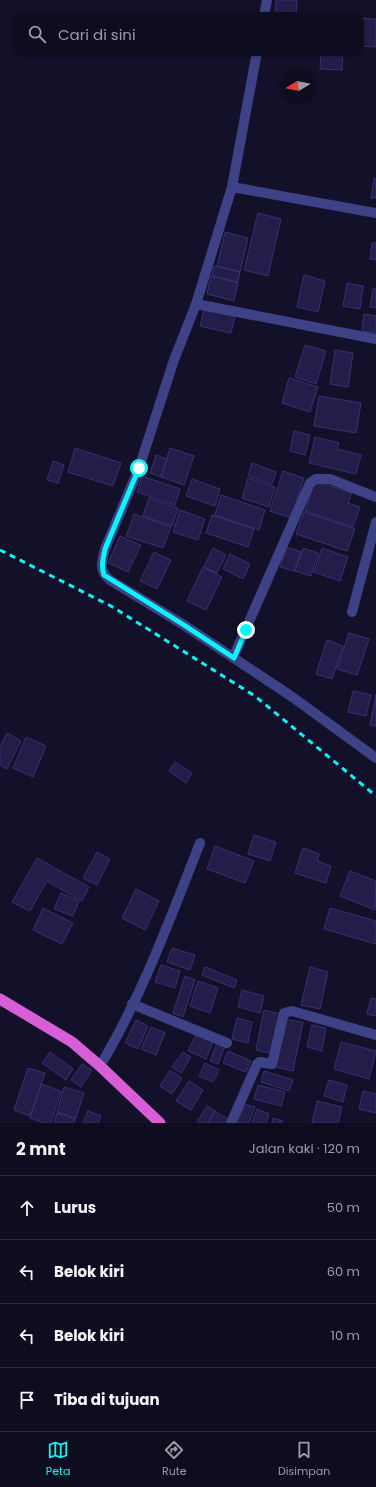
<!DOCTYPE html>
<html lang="id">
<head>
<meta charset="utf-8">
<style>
  :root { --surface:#0e0d1f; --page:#1c1b2c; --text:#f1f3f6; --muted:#9b9ca4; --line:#2e2d3d; --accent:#0bf5f9 }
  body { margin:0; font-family:Poppins,sans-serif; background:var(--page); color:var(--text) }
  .compass { position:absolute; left:280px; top:68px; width:36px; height:36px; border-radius:50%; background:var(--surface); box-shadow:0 1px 3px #0004; rotate:260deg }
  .stop { position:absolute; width:12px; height:12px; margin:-9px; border:3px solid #0bf5f9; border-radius:50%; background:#fff }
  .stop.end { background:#0bf5f9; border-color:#fff; box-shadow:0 1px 4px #0008 }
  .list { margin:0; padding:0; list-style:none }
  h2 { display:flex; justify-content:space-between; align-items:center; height:52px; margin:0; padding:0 16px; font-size:17px }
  h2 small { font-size:13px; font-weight:400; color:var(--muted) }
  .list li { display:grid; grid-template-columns:26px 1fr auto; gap:12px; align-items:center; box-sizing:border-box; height:64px; padding:0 16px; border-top:1px solid var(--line) }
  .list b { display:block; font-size:15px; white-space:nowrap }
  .list em { font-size:13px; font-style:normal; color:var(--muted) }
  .icon { flex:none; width:22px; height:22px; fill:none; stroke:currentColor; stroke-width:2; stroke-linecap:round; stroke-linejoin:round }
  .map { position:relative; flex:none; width:376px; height:1123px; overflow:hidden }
  .search { position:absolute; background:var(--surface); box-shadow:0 1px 3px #0004; left:12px; right:12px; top:12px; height:44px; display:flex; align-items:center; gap:10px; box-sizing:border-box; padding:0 14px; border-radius:12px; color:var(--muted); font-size:15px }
  .sheet { height:308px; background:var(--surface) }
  nav { display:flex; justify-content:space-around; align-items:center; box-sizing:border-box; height:56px; border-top:1px solid var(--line); background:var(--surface); font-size:11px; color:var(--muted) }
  nav a { display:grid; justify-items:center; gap:2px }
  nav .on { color:var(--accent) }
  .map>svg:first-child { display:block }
  .building { fill:#231d49; stroke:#383074 }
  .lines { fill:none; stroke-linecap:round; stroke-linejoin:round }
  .minor { stroke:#3d4186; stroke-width:10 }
  .trunk { stroke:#d85ed7; stroke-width:11 }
  .rail { stroke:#0bf5f9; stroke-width:3; stroke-dasharray:6 5; stroke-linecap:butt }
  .route { stroke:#0bf5f9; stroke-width:5 }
</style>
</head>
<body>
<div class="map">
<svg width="376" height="1123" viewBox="0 0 376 1123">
  <rect width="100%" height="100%" fill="#131129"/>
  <path class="building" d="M276,0H297L296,16H275Z
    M360,18L376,19V47L360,46Z
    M321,52H343L342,70L320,69Z
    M374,178L376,179V198H371Z
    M258,213L281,219L268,276L244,270Z
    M225,232L248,238L240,272L217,266Z
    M372,243H376V260L370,259Z
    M214,266L240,272L238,282L212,276Z
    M304,275L325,281L318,312L297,307Z
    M211,276L238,283L234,301L207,294Z
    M347,283L363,286L360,309L343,306Z
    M373,289H376V308L370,307Z
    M204,309L235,317L231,333L200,326Z
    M364,314L376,316V333L362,331Z
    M305,345L326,351L316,384L295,377Z
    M335,350L353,353L348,387L330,384Z
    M289,378L318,387L310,412L282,403Z
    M319,396L361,403L356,433L314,426Z
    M294,431L310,435L305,455L290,451Z
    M315,437L339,443L337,449L361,455L356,474L309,463Z
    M75,448L121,463L113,486L68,472Z
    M170,448L194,456L184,485L161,477Z
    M156,455L167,459L161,477L150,473Z
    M53,461L64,465L58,483L47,480Z
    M252,463L276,472L272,484L248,476Z
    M283,471L304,478L291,518L270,511Z
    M142,476L180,489L175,505L137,492Z
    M248,478L275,487L269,507L242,498Z
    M192,479L220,489L215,506L186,496Z
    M315,481L352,493L348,503L360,507L353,527L305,511Z
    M221,495L265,510L259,530L215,515Z
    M149,498L178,508L172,526L143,516Z
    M180,510L205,519L198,540L173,532Z
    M304,512L355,529L347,551L296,534Z
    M134,514L171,527L163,548L126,536Z
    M212,515L254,529L248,547L206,533Z
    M120,536L141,545L128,572L108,563Z
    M287,547L301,552L294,571L280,567Z
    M213,548L226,555L217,573L204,567Z
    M303,548L318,553L311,576L295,571Z
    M322,548L348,557L340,581L314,572Z
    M154,552L171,560L157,589L140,581Z
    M230,554L250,564L243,579L223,569Z
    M203,567L222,577L206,610L187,601Z
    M349,633L369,639L357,675L337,669Z
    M327,640L343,646L332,679L316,674Z
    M353,691L371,695L366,716L348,712Z
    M376,694V726L370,725Z
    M7,733L21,741L7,769L0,765V747Z
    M26,737L46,746L33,777L13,768Z
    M175,762L192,773L186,783L169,771Z
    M254,835L276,842L270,861L248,854Z
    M215,846L254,861L245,883L207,869Z
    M303,848L319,854L317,861L331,866L326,883L295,873Z
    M97,852L110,859L97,885L83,878Z
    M37,858L89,887L82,901L47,881L30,911L12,902Z
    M350,871L376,881L375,910L340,896Z
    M136,889L159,901L145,930L122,918Z
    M61,893L79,901L73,916L54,909Z
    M43,908L73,923L62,944L33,930Z
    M330,908L376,921V944L324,929Z
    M172,948L195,955L190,970L167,962Z
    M161,965L180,971L175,988L155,982Z
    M205,967L237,980L234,988L202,975Z
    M310,967L328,972L320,1009L301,1005Z
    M185,976L195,980L183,1017L173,1013Z
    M198,981L218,988L210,1013L190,1006Z
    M242,990L264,996L260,1013L238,1007Z
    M371,998L376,999V1016L367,1014Z
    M264,1010L281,1014L273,1054L256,1050Z
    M237,1018L252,1022L248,1043L232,1039Z
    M285,1019L303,1022L293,1071L276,1067Z
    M136,1020L148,1026L138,1049L125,1043Z
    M312,1025L326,1028L322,1051L307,1047Z
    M151,1027L165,1033L156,1055L141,1049Z
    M196,1034L213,1042L206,1059L188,1051Z
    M341,1042L376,1051L369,1079L334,1069Z
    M217,1043L225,1046L218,1064L210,1061Z
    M228,1051L251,1061L246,1072L223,1063Z
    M50,1052L73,1069L66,1080L42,1063Z
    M183,1052L191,1057L181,1073L172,1067Z
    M205,1063L219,1070L213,1082L199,1076Z
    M82,1064L92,1070L81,1087L71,1080Z
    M28,1068L45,1073L30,1116L14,1110Z
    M170,1070L182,1078L172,1094L160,1086Z
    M264,1071L293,1080L289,1091L261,1082Z
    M329,1080L347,1085L343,1102L324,1096Z
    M189,1081L203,1090L191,1110L176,1101Z
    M41,1084L61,1091L51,1123H45L30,1118Z
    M258,1085L285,1092L281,1106L254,1099Z
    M64,1087L84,1093L76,1118L57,1112Z
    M363,1091L376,1094V1113L359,1109Z
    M317,1101L342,1107L338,1123H312Z
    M245,1104L255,1107L249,1123H237Z
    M207,1106L215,1111L208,1123H198L197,1122Z
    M257,1109L269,1114L266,1123H252Z
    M88,1111L101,1116L98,1123H83Z
    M215,1111L229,1120L227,1123H208Z
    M57,1113L75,1119L74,1123H54Z
    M273,1118L283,1121L282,1123H272Z"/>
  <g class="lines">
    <path class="minor" d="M264,16L267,0
      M257,52L232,187L196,304L174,360L139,468L105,549C101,563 99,571 110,580L184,625L291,696L376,758
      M232,187L376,213
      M196,304L376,339
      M352,612L376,522
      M233,658L310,483L316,479H330L376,497
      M132,1004L227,1043
      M100,1066C142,996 170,919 200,843
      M231,1123L257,1064L260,1062L272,1064L284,1013L292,1011L376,1035"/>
    <path class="trunk" d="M0,999L72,1042L100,1066L160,1123"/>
    <path class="rail" d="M0,550L111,606L255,696L376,796"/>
  </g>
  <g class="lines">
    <path class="route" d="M139,468L105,549C103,559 101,566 104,575L184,625L234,658L246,630"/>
  </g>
</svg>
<svg class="compass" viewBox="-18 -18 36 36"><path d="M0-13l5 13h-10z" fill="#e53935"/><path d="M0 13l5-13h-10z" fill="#9b9ca4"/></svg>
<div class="stop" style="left:139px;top:468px"></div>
<div class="stop end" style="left:246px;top:630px"></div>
<div class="search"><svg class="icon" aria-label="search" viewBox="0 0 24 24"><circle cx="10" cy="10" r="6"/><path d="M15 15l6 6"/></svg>Cari di sini</div>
</div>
<section class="sheet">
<h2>2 mnt<small>Jalan kaki · 120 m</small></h2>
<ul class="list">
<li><svg class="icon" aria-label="ahead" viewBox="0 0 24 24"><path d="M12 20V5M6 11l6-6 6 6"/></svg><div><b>Lurus</b></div><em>50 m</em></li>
<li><svg class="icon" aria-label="left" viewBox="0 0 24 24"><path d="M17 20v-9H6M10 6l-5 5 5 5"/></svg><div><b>Belok kiri</b></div><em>60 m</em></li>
<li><svg class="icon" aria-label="left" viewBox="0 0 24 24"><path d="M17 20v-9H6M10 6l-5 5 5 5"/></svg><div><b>Belok kiri</b></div><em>10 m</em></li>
<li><svg class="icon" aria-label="arrive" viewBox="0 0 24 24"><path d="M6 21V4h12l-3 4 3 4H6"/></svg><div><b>Tiba di tujuan</b></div></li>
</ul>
</section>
<nav>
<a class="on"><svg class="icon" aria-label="map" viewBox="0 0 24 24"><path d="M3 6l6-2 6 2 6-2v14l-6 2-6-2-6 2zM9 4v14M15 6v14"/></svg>Peta</a>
<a><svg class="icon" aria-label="directions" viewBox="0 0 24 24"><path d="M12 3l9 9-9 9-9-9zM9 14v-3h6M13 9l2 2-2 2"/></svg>Rute</a>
<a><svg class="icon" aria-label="saved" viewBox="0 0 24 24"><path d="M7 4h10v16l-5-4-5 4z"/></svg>Disimpan</a>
</nav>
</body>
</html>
